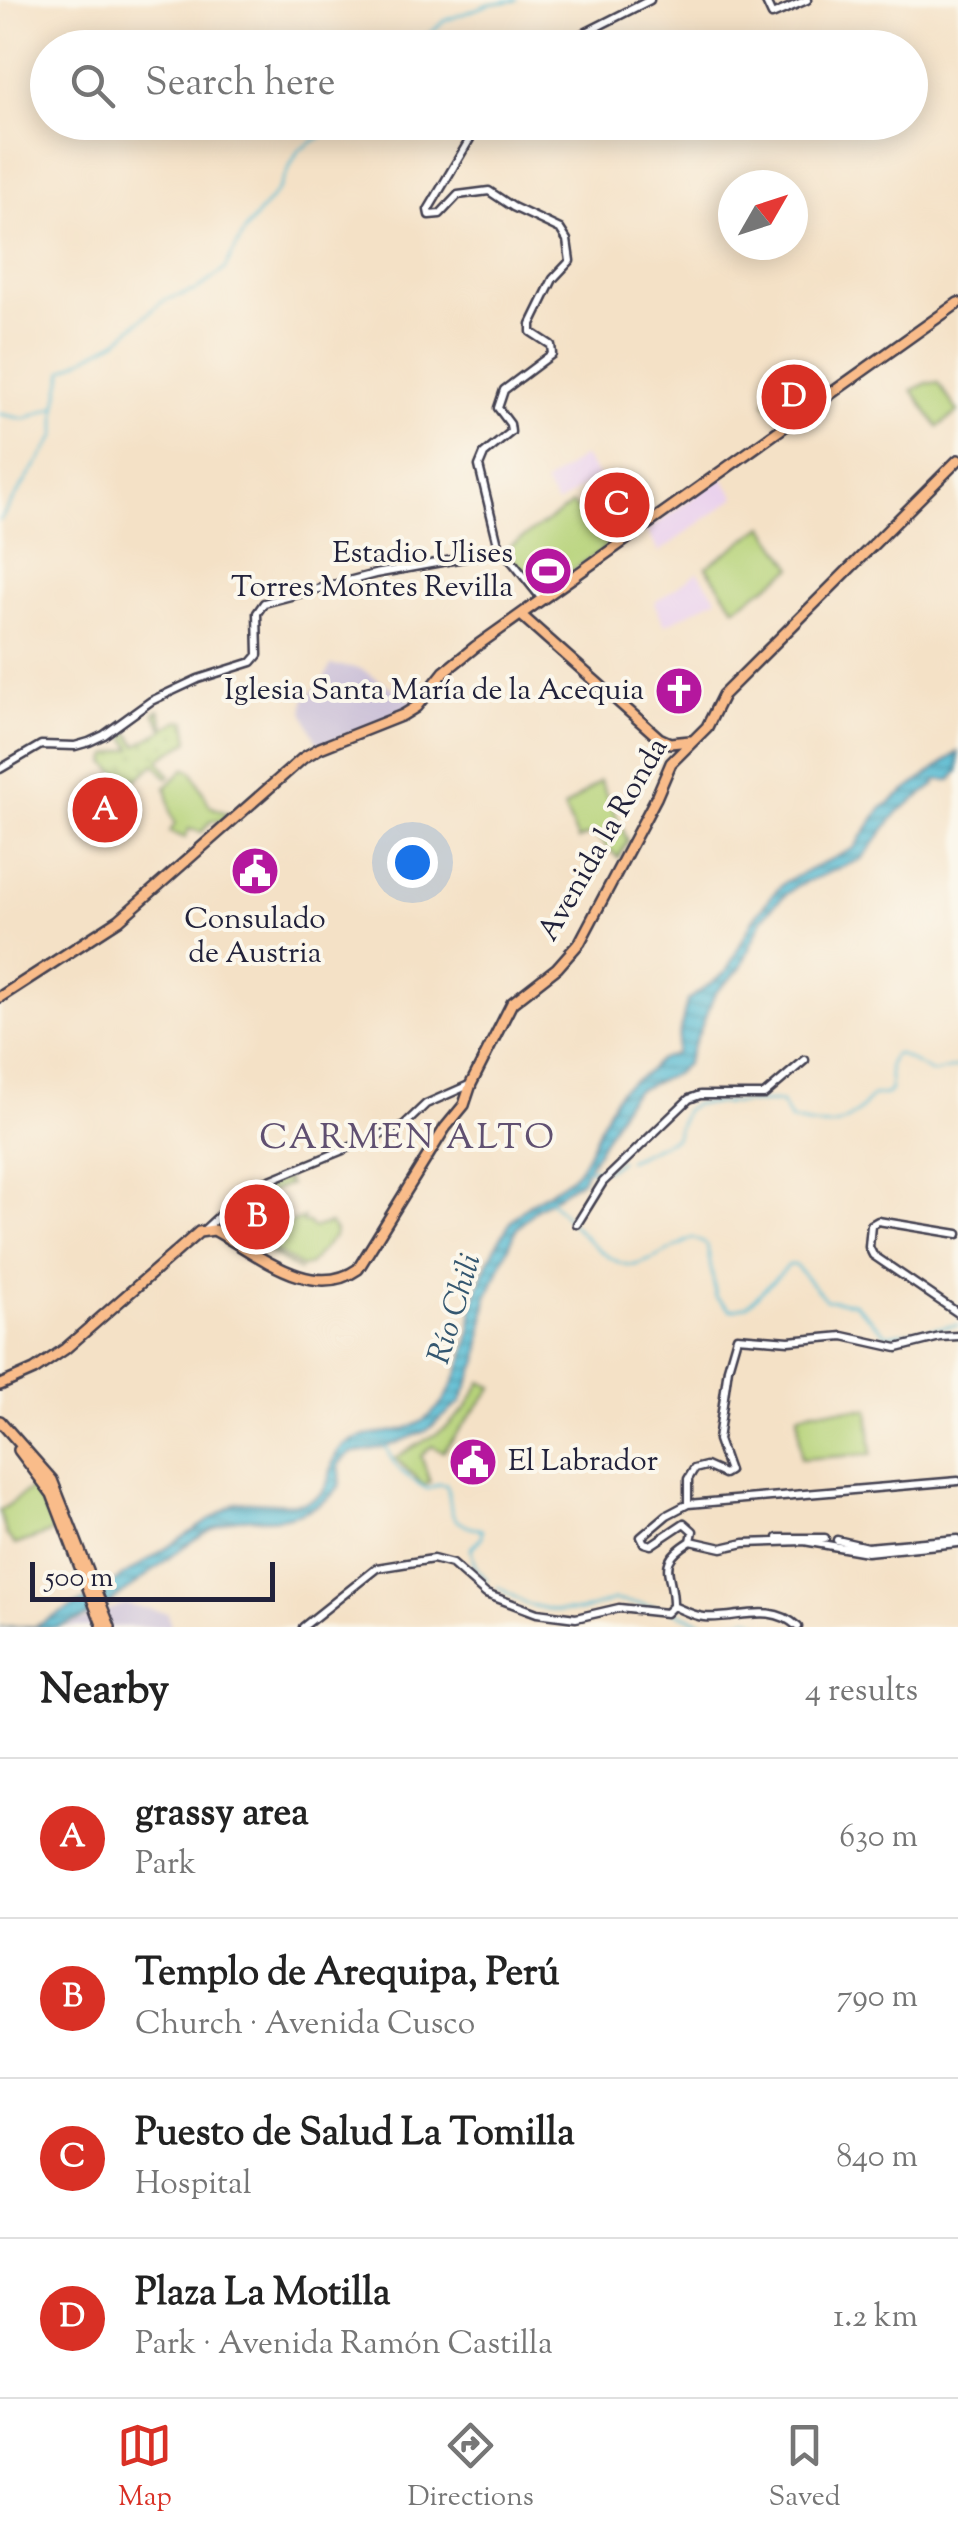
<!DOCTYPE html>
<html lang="en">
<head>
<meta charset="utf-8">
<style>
  :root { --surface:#fff; --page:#f2f2f2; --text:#222; --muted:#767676; --line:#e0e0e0; --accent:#d93025 }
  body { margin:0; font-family:"Sorts Mill Goudy",serif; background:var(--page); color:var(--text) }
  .compass { position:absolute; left:718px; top:170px; width:90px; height:90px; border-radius:50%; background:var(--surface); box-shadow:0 5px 25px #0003; rotate:51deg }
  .scale { position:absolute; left:30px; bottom:25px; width:245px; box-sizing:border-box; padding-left:10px; border:5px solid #22223b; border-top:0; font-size:28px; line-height:35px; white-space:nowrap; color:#22223b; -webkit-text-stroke:8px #fbf7ec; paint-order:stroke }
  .you { position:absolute; left:412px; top:862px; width:35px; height:35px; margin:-25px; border:8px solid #fff; border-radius:50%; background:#1a73e8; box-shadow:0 0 0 15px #1a73e833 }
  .badge { display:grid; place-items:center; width:65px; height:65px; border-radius:50%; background:var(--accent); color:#fff; font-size:32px; font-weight:700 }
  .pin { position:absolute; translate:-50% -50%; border:5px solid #fff; box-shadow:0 2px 10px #0006 }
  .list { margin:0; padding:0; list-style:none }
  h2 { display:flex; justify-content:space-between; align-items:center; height:130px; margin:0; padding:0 40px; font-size:42px }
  h2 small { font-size:32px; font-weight:400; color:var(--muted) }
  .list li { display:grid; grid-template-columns:65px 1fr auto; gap:30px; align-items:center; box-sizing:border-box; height:160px; padding:0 40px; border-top:2px solid var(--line) }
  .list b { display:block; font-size:38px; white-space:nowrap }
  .list p { margin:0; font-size:32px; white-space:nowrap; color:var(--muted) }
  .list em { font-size:32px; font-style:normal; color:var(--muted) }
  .icon { flex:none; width:55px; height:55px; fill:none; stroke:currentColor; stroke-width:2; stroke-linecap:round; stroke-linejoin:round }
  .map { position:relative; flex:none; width:958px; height:1627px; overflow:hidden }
  .search { position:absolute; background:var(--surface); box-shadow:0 5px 25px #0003; left:30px; right:30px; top:30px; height:110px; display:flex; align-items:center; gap:25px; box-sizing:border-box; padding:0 35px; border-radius:55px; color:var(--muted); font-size:38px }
  .sheet { height:770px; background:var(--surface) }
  nav { display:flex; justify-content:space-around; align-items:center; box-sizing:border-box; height:140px; border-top:2px solid var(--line); background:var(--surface); font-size:28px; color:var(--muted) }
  nav a { display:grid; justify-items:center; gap:5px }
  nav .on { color:var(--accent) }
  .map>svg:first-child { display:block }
  .built { fill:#ead1ed }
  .industrial { fill:#cabfd7 }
  .green { fill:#b7d37a; stroke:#6c7a5a; stroke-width:2.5 }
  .park { fill:url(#park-dots); stroke:#6c7a5a; stroke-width:2.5 }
  .water { fill:url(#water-rules); stroke:#3b6e86; stroke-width:2.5 }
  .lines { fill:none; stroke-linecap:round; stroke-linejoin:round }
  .stream { stroke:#54bad2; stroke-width:2.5 }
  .minor-casing { stroke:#423f50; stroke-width:11 }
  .major-casing { stroke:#423f50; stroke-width:14 }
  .minor { stroke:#fff; stroke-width:6 }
  .major { stroke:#f9bc8a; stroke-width:9 }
  .labels { text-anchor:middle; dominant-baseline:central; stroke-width:8; stroke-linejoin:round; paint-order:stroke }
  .poi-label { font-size:30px; fill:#22223b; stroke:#fbf7ec; text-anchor:end }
  .street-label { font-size:30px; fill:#22223b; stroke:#fbf7ec }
  .water-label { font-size:32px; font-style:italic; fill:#345770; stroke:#fbf7ec }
  .quarter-label { font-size:35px; letter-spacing:2.5px; fill:#605071; stroke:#fbf7ec }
</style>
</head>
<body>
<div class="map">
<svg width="958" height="1627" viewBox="0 0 958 1627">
  <defs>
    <pattern id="park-dots" width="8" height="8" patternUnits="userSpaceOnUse" patternTransform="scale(2.5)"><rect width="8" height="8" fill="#b7d37a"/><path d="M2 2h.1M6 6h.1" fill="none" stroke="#9db56a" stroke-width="1.8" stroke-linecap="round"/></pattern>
    <pattern id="water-rules" width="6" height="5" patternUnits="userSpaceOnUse" patternTransform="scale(2.5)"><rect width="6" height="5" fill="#54bad2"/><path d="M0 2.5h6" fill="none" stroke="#4597ac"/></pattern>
  </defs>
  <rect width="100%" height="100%" fill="#fbf7ec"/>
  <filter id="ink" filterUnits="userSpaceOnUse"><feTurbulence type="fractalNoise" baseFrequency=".01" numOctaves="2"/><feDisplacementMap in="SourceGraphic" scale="20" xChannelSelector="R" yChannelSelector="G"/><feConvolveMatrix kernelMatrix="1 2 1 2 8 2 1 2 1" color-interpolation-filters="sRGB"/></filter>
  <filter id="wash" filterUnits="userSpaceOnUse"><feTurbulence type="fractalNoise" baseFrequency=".0048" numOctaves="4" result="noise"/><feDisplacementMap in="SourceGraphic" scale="40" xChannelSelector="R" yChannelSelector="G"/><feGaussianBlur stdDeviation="2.25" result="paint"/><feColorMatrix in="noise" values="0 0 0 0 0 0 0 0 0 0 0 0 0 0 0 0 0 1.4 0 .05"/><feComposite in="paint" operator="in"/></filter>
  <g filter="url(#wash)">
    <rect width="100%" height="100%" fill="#f4e1c6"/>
    <path class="built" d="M583,456L599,476L557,504L544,484Z
      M721,477L736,497L659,552L647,531Z
      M698,572L717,598L665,625L654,603Z"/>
    <path class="industrial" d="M331,665L359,668L416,702L405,711L319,746L303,712L305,698L323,682Z
      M125,1604L168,1613L171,1627H65Z"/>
    <path class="green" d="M927,383H938L958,412L938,427L912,390Z
      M573,504L608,546L539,593L506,549Z
      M764,526L793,568L735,608L706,567Z
      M185,768L192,771L210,806L228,814L223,820L211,821L202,832L189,829L185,838L170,832L175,823C168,810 170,801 166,787Z
      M600,781L628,841L618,858L593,833L578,840L564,808Z
      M289,1177L285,1180L290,1184L264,1194L265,1187L247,1195L257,1196L259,1202L248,1203L239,1219L242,1227L259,1232L267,1225L269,1236L280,1232L277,1228L303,1218L302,1223L307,1222L313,1228L330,1224L335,1231L334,1236L309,1265L301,1267L275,1250L271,1251L300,1271L220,1224L221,1218L248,1194Z
      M481,1382L493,1387L443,1452L432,1446L421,1456L430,1481L424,1486L395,1458L446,1428L466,1408Z
      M868,1409L872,1454L801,1459L798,1415L813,1410Z
      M33,1487L55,1531L15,1545L6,1534L0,1511Z"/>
    <path class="park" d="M806,372L821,393L781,422L765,401Z
      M159,710L165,728L180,720L186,721L189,741C179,749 169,750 159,760L170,775L167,778L155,764L135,781L122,778L115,793L110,788L121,777L106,763L109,755L132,748L122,732L127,729L137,745L164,730L154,713Z"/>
    <path class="water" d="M958,752V771L951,780H936L935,785L898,812L862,859L796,886L775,904L763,918L740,969L715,993L686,1064L675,1074L637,1090L625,1103L581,1180L536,1209L517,1228L487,1297L478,1361L460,1403L426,1431L386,1447L351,1453L339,1463C340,1473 343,1485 335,1492C317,1510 289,1519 264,1519C254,1519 243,1517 233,1520C170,1541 119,1616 54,1627C37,1627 17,1627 0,1627L36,1626L89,1598L236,1503C262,1497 314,1517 327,1484C333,1469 331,1454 346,1444C370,1429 398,1437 424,1420C448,1404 461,1369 468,1342C472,1327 471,1311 475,1297C483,1272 496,1243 511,1222C527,1199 559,1191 577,1171C593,1152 602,1113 620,1091C627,1083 637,1080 645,1074C660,1060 652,1061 675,1054L687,1001L726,972L753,920L772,895L785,882L854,848L881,809Z"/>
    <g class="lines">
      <path class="stream" d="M412,48L444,21L489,4L517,0
        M0,414L25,419L55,407
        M0,520L56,435V409L64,370L118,340L164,300L197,290L224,270L246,229L278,190L298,151L322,136L330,122
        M628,1160L675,1138L685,1110L695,1104L780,1102L791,1120C831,1131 848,1128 872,1096L887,1094L891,1090L889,1065L894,1055L899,1054L933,1073L958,1067
        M587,1169H608L620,1160
        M549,1199C567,1217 607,1269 635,1265C654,1261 676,1246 693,1238L707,1245L716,1297L731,1310L747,1306L789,1265H795L826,1300L854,1303L887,1335L958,1325
        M386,1447C394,1469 407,1477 427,1489L439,1484L447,1485C454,1518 445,1520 482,1530L481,1538L471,1548L475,1566L487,1580
        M498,1587L526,1604L557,1611H580L614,1600L658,1607
        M672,1611L709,1625L750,1618L765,1627"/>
    </g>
  </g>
  <g filter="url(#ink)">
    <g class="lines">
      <g class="minor-casing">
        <path id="minor" d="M765,0L772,15L807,0
          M555,48L650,0
          M480,122L428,210L429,215L440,214L458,195L489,191L513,207L560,229L567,240L570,261L553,279L531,324V332L551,345L552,354L504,390L498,408L510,424L511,432L484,454L479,466L498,544L542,599
          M0,769L41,745L75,746L89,742L104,735L151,701L198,679L252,662L258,655L257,613L264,603L375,574L497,552L500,548
          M577,1224L603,1182L689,1099L700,1095H764L805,1060
          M205,1229L248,1189L404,1125L426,1104L469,1085
          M958,1234L878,1221L871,1225L869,1247L873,1255L958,1313
          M688,1504V1479L694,1469L706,1466L724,1474L729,1471L718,1440L728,1368L737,1337L789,1341L843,1336L897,1348L940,1337L958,1336
          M778,1538H825
          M837,1540L867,1547L958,1539
          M691,1541L693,1531L684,1523L651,1545L644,1543L641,1537L667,1515L688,1504L958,1481
          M691,1541L722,1548L744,1543L804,1541L867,1552L958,1543
          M673,1606C683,1610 693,1616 704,1617C737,1620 770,1601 798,1627
          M303,1627L377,1568L433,1559L452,1564L486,1594L537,1613L576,1618L619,1608L666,1613L673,1606C674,1571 653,1565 691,1541"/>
      </g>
      <g class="major-casing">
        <path id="major" d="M521,615L659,738L670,743L690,741
          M0,997L119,920L303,758L320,748L403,715L416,707L444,672L475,647L958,303
          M0,1385L34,1370L65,1349L199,1232L214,1230C255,1252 312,1302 358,1269L445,1128L464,1105L471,1084L512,1003L557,968L580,942L656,798L671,763L707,727L723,695L958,460
          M0,1421L52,1480L110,1627
          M19,1450L52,1494L103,1627"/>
      </g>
      <use href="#minor" class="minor"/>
      <use href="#major" class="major"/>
    </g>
  </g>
  <defs>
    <g id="stadium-disc" transform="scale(2.5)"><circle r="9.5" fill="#b5179e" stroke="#fbf7ec"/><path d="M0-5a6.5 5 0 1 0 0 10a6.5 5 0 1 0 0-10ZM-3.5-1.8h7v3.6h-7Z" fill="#fff"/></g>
    <g id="church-disc" transform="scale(2.5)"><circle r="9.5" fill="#b5179e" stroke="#fbf7ec"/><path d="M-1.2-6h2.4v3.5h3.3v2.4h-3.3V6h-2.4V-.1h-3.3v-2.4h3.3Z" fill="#fff"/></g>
    <g id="civic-disc" transform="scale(2.5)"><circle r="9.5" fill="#b5179e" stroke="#fbf7ec"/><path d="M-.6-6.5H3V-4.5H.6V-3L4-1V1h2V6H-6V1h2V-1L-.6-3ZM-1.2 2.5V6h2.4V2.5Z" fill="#fff"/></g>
  </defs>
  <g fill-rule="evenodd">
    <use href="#stadium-disc" x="548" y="571"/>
    <use href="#church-disc" x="679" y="691"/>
    <use href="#civic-disc" x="255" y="871"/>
    <use href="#civic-disc" x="473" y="1462"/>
  </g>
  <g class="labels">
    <g class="poi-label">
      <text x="513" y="554">Estadio Ulises<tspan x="513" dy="34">Torres Montes Revilla</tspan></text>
      <text x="644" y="691">Iglesia Santa María de la Acequia</text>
      <text x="255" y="920" text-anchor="middle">Consulado<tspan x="255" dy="34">de Austria</tspan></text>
      <text x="508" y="1462" text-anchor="start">El Labrador</text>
    </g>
    <g class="street-label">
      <text transform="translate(604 840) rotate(-60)">Avenida la Ronda</text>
    </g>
    <g class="water-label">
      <text transform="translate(456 1309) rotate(-73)">Río Chili</text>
    </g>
    <g class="quarter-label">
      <text x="408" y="1139">CARMEN ALTO</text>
    </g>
  </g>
</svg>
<svg class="compass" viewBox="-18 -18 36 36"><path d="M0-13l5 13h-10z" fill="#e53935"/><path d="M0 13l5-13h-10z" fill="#767676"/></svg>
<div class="scale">500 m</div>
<div class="you"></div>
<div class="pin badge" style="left:105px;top:810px">A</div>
<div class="pin badge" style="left:257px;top:1217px">B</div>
<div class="pin badge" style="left:617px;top:505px">C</div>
<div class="pin badge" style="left:794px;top:397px">D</div>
<div class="search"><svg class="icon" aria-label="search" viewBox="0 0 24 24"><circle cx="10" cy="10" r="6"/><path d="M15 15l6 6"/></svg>Search here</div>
</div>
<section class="sheet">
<h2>Nearby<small>4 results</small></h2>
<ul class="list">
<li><span class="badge">A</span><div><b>grassy area</b><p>Park</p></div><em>630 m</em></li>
<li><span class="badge">B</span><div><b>Templo de Arequipa, Perú</b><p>Church · Avenida Cusco</p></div><em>790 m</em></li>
<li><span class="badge">C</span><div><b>Puesto de Salud La Tomilla</b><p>Hospital</p></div><em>840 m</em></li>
<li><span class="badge">D</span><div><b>Plaza La Motilla</b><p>Park · Avenida Ramón Castilla</p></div><em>1.2 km</em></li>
</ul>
</section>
<nav>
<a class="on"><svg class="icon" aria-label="map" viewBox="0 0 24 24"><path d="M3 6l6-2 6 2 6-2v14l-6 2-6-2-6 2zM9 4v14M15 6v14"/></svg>Map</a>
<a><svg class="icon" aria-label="directions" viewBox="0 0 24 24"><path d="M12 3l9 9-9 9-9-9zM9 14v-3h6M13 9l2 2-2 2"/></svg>Directions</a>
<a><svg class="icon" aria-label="saved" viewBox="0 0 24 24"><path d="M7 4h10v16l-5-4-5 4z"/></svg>Saved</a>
</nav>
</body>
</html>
